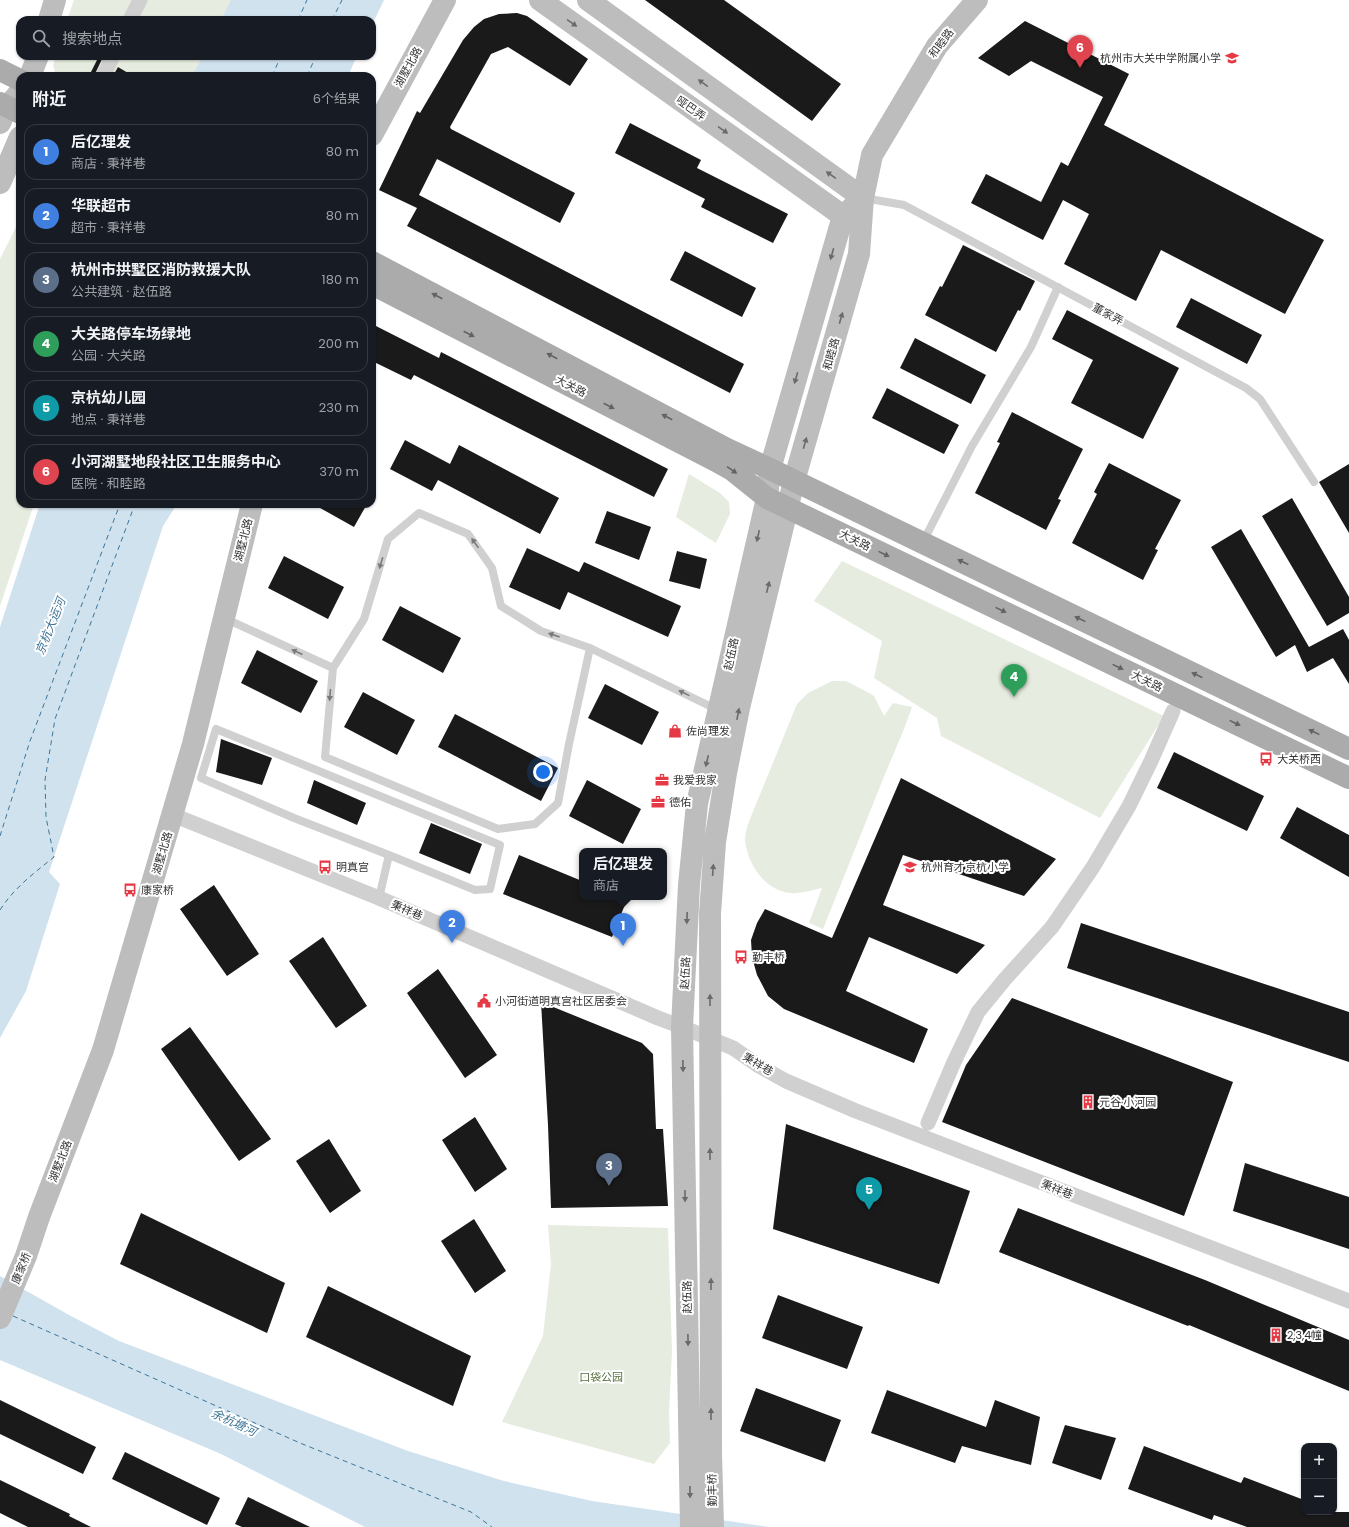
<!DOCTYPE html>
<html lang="zh">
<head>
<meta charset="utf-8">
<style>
  :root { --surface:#171b24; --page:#242831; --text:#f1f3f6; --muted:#9ea1a6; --line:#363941; --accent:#2563eb }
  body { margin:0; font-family:Poppins,"Noto Sans SC",sans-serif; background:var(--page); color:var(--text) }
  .controls { position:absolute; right:12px; bottom:12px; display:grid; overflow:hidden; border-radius:8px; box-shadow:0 1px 3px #0004 }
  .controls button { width:36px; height:36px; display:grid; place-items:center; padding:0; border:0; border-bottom:1px solid var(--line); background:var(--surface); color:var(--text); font:20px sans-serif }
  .you { position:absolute; left:543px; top:772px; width:14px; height:14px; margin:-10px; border:3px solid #fff; border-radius:50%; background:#1a73e8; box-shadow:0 0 0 6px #1a73e833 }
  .badge { display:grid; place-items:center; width:26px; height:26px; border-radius:50%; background:var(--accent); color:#fff; font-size:13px; font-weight:700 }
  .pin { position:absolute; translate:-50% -33px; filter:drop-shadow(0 1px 2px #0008) }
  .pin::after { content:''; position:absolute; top:21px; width:14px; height:12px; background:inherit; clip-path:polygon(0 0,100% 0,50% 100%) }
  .popup { position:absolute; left:579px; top:848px; width:88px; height:52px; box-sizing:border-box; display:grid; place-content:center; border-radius:8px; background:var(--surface); filter:drop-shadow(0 1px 3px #0005); font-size:13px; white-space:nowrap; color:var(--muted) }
  .popup b { font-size:15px; color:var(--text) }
  .popup::after { content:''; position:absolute; left:50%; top:100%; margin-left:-8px; border:8px solid transparent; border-top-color:var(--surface) }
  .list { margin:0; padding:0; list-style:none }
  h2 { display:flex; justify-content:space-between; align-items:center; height:52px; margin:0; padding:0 16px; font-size:17px }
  h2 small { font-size:13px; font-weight:400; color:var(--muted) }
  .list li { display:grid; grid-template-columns:26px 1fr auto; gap:12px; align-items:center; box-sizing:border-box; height:56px; margin:0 8px 8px; padding:0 8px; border:1px solid var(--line); border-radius:12px }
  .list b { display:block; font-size:15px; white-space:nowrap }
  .list p { margin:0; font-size:13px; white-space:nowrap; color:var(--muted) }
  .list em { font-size:13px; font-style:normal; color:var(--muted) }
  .icon { flex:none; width:22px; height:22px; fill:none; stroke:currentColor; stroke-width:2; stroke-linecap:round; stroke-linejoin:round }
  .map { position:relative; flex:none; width:1349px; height:1527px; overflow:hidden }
  .search { position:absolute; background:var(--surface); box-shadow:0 1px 3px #0004; left:16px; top:16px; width:360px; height:44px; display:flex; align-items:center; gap:10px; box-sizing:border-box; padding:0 14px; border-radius:12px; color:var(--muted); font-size:15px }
  .panel { position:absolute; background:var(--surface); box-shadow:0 1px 3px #0004; left:16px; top:72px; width:360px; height:436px; border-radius:12px }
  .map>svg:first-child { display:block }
  .green { fill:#e6ecdf }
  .water { fill:#cfe2ee }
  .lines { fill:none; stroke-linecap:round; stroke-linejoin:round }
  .ferry { stroke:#3f7597; stroke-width:1; stroke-dasharray:5 4; stroke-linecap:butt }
  .building { fill:#1a1a1a }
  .lane { stroke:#d0d0d0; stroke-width:8 }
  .street { stroke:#d0d0d0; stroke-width:15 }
  .secondary { stroke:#bdbdbd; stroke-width:22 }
  .primary { stroke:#ababab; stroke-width:22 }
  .oneway { fill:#6a6a6a }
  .oneway2 { fill:#636363 }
  .oneway3 { fill:#7a7a7a }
  .labels { text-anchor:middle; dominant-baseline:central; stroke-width:4; stroke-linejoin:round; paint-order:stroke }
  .street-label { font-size:11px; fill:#333; stroke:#fff }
  .poi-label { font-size:11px; fill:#333; stroke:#fff; text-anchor:start }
  .park-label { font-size:11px; fill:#56703f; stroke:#fff }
  .water-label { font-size:12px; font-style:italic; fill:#3f7597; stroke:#fff }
</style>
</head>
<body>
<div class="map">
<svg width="1349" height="1527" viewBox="0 0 1349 1527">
  <rect width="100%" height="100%" fill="#fff"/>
  <path class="green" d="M74,0H241L231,20H67Z
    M56,56H213L203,76H56L53,65Z
    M20,219V504H34L0,606V259Z
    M689,474L720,493L729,502L730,514L716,543L676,517Z
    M842,561L1164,716L1100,818L941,736L937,718L874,678L882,641L814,601Z
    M832,681H846L869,693L874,696L884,716L893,703L912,707L904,729L883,779L823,929L809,923L822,888C812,890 801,894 789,893C764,889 748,865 745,840C745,831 749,822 752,814L797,704L808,693Z
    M548,1225L668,1228L672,1351L669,1411L670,1443L654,1464L502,1422L543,1336L551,1264Z"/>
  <path class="water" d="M231,0H384L372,25V20H221Z
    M203,56H357L348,76H192Z
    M40,504H177L163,526L49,872L60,884L26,991L0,1038V627Z
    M0,1276L69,1315L119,1341L408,1451L504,1481L592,1501L769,1527H365L221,1454L0,1360Z"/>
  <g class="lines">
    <path class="ferry" d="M298,20L307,0
      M332,20L342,0
      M272,76L281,56
      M307,76L316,56
      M0,836L30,741L120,504
      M0,910C14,888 34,873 54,857L46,817L45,780L55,719L135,504
      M13,1316L300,1443L471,1512L492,1527"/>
  </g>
  <path class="building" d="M645,0H724L841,84L812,121Z
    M517,13L527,16L588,59L570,86L508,47L491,54L450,127L451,129L575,193L560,223L437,159L419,195L744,364L730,393L407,226L417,208L379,190L417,111L420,113L463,40L474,27L484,19L499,14Z
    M1025,21L1129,74L1104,125L1324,240L1285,314L1161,250L1136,301L1064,264L1089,214L1063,200L1043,240L971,203L986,174L1041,202L1061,162L1068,166L1103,97L1031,61L1009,76L978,58Z
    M99,56L103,57L94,76H89Z
    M118,67L133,76H113Z
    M630,123L701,160L697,168L788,214L773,243L701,207L705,199L615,153Z
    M963,245L1035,281L1020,311L1018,310L996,352L925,315L940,286L942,287Z
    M685,251L756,288L742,317L670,280Z
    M1191,298L1262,335L1247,364L1176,327Z
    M1067,310L1179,368L1143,439L1071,403L1093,360L1052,339Z
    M372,324L439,358L441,352L668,469L654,497L414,375L411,380L372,361Z
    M915,338L986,375L971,404L900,368Z
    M887,388L959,425L944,454L872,418Z
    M1012,412L1083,449L1058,499L1061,500L1046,530L975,493L1000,443L997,442Z
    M405,440L450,464L459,445L559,498L540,534L438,480L432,491L390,469Z
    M1109,463L1181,500L1155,549L1158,550L1143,580L1072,543L1097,494L1094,492Z
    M1349,464V533L1319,482Z
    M1292,498L1349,597V613L1327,626L1262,516Z
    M313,504H367L354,527Z
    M607,511L651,527L639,560L595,543Z
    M1241,529L1309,647L1343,629L1349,640V684L1333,658L1307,672L1295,645L1276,657L1211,547Z
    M527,548L579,572L584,562L681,606L668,637L568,592L560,610L509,587Z
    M677,551L707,559L700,589L669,581Z
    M284,556L344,587L328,619L268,588Z
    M400,606L461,638L443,673L382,640Z
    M257,650L318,681L301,713L241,683Z
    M605,684L659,712L642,745L588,718Z
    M363,692L415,720L397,755L344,727Z
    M455,714L558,768L541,801L438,747Z
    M221,739L272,758L262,785L216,772Z
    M1174,752L1264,796L1247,831L1157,788Z
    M901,778L1056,859L1024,896L903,855L883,905L985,945L957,974L869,937L846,991L928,1029L914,1063L784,1009L768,996L757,975L752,957L751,940L757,923L765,909L832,938Z
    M314,780L366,803L357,825L307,803Z
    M587,780L641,809L623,844L569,816Z
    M1297,807L1349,835V877L1280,838Z
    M431,823L482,844L470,874L419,853Z
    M519,855L582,881V897H628L612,937L503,894Z
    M214,885L259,954L227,976L180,909Z
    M1081,923L1349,1012V1062L1067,968Z
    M323,937L367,1006L336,1028L289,961Z
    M438,969L497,1055L465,1078L407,993Z
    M1012,998L1233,1082L1184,1216L942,1122L966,1065Z
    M541,1002L642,1043L653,1054L656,1129H663L668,1206L551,1208L548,1125Z
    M190,1027L271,1139L239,1161L161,1049Z
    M475,1117L507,1169L475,1192L442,1140Z
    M786,1124L970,1191L939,1284L773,1229Z
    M329,1139L361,1191L330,1213L296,1161Z
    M1245,1163L1349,1197V1249L1233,1211Z
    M1018,1208L1205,1280L1349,1340V1391L1189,1325L1188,1326L999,1252Z
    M141,1213L285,1283L267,1333L120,1264Z
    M474,1219L506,1271L475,1293L441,1241Z
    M328,1286L471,1356L453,1406L306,1337Z
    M778,1295L863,1327L847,1369L762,1338Z
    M756,1388L841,1420L825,1462L740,1431Z
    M887,1390L986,1427L995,1400L1040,1417L1031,1465L962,1446L955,1463L871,1433Z
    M0,1400L96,1447L83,1474L0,1434Z
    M1065,1425L1116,1438L1101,1480L1052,1463Z
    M1144,1446L1241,1483L1244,1477L1304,1500V1512H1349V1527H1247L1214,1515L1212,1520L1128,1489Z
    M125,1452L220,1498L207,1525L112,1479Z
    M0,1480L70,1514L69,1516L91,1527H28L0,1513Z
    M248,1497L310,1527H242L235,1524Z"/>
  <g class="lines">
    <path class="lane" d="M864,198L904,205L1246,388L1260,399L1314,482
      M923,542L972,446L1031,347L1058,287
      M224,618L333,668
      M590,648L569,744L558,803L535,824L498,829L325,757L333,668L364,619L388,539L419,513L468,534L492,568L501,606L541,631L590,648L718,710
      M379,898L389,855L475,890L490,889L500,845L216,729L201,778L294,818L389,855"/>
    <path class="street" d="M130,20L140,0
      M103,76L113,56
      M173,815L379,898L658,1018L682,1027L733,1048L759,1066L786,1081L856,1111L1349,1301
      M928,1123L954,1062L978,1012L1005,979L1052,927L1093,867L1129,806L1151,761L1173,711"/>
    <path class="secondary" d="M540,0L843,216
      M588,0L863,198
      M49,20L55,0
      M30,76L38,56
      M0,123L7,107L20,92
      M372,135L445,0
      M0,183L20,137
      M0,1318L26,1256L39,1217L103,1050L193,744L252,504
      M691,1527L682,1027L689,885L697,804L767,498L770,469L843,216L863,198
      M713,1527L711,1453L710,914L715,842L726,773L739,708L794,481L859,254L863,198L872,155L937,46L977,0"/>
    <path class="primary" d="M0,70L20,80
      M0,103L20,113
      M372,262L727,449L770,469L1349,749
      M372,284L716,461L732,470L767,498L1349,778"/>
  </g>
  <defs><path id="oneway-solid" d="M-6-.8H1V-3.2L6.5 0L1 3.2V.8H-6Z"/></defs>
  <g class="oneway">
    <use href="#oneway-solid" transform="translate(572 23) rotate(35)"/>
    <use href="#oneway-solid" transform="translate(703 83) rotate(-144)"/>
    <use href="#oneway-solid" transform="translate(723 130) rotate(35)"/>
    <use href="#oneway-solid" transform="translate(831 175) rotate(-145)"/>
    <use href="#oneway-solid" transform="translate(832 254) rotate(106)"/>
    <use href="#oneway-solid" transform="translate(841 318) rotate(-74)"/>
    <use href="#oneway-solid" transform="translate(796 378) rotate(106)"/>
    <use href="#oneway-solid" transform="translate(805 443) rotate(-74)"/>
    <use href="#oneway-solid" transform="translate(758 536) rotate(103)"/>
    <use href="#oneway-solid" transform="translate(768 587) rotate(-76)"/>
    <use href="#oneway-solid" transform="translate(738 714) rotate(-79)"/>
    <use href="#oneway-solid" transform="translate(707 761) rotate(103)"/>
    <use href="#oneway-solid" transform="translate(713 870) rotate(-86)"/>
    <use href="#oneway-solid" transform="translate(687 918) rotate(92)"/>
    <use href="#oneway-solid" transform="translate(710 1000) rotate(-90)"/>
    <use href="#oneway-solid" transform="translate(683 1066) rotate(89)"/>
    <use href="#oneway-solid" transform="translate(710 1154) rotate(-90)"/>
    <use href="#oneway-solid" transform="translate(685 1196) rotate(89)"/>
    <use href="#oneway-solid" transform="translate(711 1284) rotate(-90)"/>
    <use href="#oneway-solid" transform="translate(688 1340) rotate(89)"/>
    <use href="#oneway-solid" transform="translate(711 1414) rotate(-90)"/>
    <use href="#oneway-solid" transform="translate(690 1492) rotate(89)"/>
  </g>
  <g class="oneway2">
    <use href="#oneway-solid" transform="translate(437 296) rotate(-152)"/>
    <use href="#oneway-solid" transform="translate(469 334) rotate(27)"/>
    <use href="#oneway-solid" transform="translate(552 356) rotate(-152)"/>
    <use href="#oneway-solid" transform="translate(609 406) rotate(27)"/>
    <use href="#oneway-solid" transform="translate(667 417) rotate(-152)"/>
    <use href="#oneway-solid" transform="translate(732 470) rotate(35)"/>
    <use href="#oneway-solid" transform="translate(884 554) rotate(26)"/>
    <use href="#oneway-solid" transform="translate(963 562) rotate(-154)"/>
    <use href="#oneway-solid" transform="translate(1001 610) rotate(26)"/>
    <use href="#oneway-solid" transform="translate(1080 619) rotate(-154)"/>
    <use href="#oneway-solid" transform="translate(1118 667) rotate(26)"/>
    <use href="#oneway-solid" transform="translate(1197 675) rotate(-154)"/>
    <use href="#oneway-solid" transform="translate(1235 723) rotate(26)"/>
    <use href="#oneway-solid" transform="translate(1314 732) rotate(-154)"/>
  </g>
  <g class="oneway3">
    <use href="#oneway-solid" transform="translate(475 543) rotate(-125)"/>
    <use href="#oneway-solid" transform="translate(381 563) rotate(107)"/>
    <use href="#oneway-solid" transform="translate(554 635) rotate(-161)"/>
    <use href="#oneway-solid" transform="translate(297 652) rotate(-155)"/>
    <use href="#oneway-solid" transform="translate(684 693) rotate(-154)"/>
    <use href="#oneway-solid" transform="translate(330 695) rotate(95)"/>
  </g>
  <defs>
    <g id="school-bare" transform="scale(1.08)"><path d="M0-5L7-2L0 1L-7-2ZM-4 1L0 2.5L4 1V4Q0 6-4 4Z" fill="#e63946" stroke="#fff" stroke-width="2.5" paint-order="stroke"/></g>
    <g id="shop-bare" transform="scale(1.08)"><path d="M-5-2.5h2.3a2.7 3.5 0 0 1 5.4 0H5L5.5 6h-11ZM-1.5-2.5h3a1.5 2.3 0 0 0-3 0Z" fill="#e63946" stroke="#fff" stroke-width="2.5" paint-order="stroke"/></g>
    <g id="bus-bare" transform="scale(1.08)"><path d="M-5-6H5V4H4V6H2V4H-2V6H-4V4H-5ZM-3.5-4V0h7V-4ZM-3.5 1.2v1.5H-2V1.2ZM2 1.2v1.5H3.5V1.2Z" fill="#e63946" stroke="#fff" stroke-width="2.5" paint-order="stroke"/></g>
    <g id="office-bare" transform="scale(1.08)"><path d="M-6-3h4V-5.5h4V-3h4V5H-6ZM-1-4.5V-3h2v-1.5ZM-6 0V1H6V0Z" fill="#e63946" stroke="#fff" stroke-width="2.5" paint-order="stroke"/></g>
    <g id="civic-bare" transform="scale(1.08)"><path d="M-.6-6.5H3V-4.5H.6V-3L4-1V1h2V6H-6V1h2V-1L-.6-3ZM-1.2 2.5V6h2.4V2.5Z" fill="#e63946" stroke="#fff" stroke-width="2.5" paint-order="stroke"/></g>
    <g id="building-bare" transform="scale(1.08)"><path d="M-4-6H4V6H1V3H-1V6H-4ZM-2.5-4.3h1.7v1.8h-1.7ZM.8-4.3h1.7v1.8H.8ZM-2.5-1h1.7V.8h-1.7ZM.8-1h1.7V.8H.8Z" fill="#e63946" stroke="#fff" stroke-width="2.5" paint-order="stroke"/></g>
  </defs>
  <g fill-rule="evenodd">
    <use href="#school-bare" x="1232" y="58"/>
    <use href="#shop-bare" x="675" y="731"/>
    <use href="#bus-bare" x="1266" y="759"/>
    <use href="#office-bare" x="662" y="780"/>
    <use href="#office-bare" x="658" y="802"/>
    <use href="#bus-bare" x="325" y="867"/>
    <use href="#school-bare" x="910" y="867"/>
    <use href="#bus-bare" x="130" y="890"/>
    <use href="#bus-bare" x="741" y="957"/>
    <use href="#civic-bare" x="484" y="1001"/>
    <use href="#building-bare" x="1088" y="1102"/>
    <use href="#building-bare" x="1276" y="1335"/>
  </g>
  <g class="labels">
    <g class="street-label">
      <text transform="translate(941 43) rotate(-53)">和睦路</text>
      <text transform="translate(408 67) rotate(-61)">湖墅北路</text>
      <text transform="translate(691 108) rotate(35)">哑巴弄</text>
      <text transform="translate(1108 314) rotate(28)">董家弄</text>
      <text transform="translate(831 354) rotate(-74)">和睦路</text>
      <text transform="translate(571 386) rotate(27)">大关路</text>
      <text transform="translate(243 540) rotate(-76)">湖墅北路</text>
      <text transform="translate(855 540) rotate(26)">大关路</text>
      <text transform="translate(731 654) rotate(-78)">赵伍路</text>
      <text transform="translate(1147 681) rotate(26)">大关路</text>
      <text transform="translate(162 853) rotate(-74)">湖墅北路</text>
      <text transform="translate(407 910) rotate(23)">秉祥巷</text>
      <text transform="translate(685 973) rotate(-87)">赵伍路</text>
      <text transform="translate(758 1064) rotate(31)">秉祥巷</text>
      <text transform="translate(60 1161) rotate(-69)">湖墅北路</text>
      <text transform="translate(1057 1189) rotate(21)">秉祥巷</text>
      <text transform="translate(21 1268) rotate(-68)">康家桥</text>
      <text transform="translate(687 1297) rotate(-91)">赵伍路</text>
      <text transform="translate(712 1490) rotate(-91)">勤丰桥</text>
    </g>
    <g class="poi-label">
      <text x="1221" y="58" text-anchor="end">杭州市大关中学附属小学</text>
      <text x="686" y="731">佐尚理发</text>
      <text x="1277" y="759">大关桥西</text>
      <text x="673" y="780">我爱我家</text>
      <text x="669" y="802">德佑</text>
      <text x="336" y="867">明真宫</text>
      <text x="921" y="867">杭州育才京杭小学</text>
      <text x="141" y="890">康家桥</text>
      <text x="752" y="957">勤丰桥</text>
      <text x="495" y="1001">小河街道明真宫社区居委会</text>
      <text x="1099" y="1102">元谷·小河园</text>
      <text x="1287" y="1335">2,3,4幢</text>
    </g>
    <g class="park-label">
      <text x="601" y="1377">口袋公园</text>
    </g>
    <g class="water-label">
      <text transform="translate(50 626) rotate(-68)">京杭大运河</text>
      <text transform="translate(234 1422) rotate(25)">余杭塘河</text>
    </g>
  </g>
</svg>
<div class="controls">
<button>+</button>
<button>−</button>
</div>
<div class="you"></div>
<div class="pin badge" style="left:623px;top:946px;background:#3f7fe0">1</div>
<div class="popup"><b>后亿理发</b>商店</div>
<div class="pin badge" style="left:452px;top:943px;background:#3f7fe0">2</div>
<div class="pin badge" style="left:609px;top:1186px;background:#5c6f8a">3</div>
<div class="pin badge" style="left:1014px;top:697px;background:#2e9e5b">4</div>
<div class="pin badge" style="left:869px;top:1210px;background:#0f9aa8">5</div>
<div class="pin badge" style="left:1080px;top:68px;background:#e0444e">6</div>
<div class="search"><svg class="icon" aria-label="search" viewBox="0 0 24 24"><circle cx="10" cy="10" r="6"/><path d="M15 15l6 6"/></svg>搜索地点</div>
<section class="panel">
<h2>附近<small>6个结果</small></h2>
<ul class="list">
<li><span class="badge" style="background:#3f7fe0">1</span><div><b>后亿理发</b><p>商店 · 秉祥巷</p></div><em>80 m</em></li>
<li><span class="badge" style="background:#3f7fe0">2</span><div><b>华联超市</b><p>超市 · 秉祥巷</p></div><em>80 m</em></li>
<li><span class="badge" style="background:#5c6f8a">3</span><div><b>杭州市拱墅区消防救援大队</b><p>公共建筑 · 赵伍路</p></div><em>180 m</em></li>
<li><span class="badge" style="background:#2e9e5b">4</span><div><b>大关路停车场绿地</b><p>公园 · 大关路</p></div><em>200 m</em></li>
<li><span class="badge" style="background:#0f9aa8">5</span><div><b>京杭幼儿园</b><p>地点 · 秉祥巷</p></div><em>230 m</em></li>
<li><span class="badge" style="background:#e0444e">6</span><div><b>小河湖墅地段社区卫生服务中心</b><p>医院 · 和睦路</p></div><em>370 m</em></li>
</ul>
</section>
</div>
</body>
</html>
